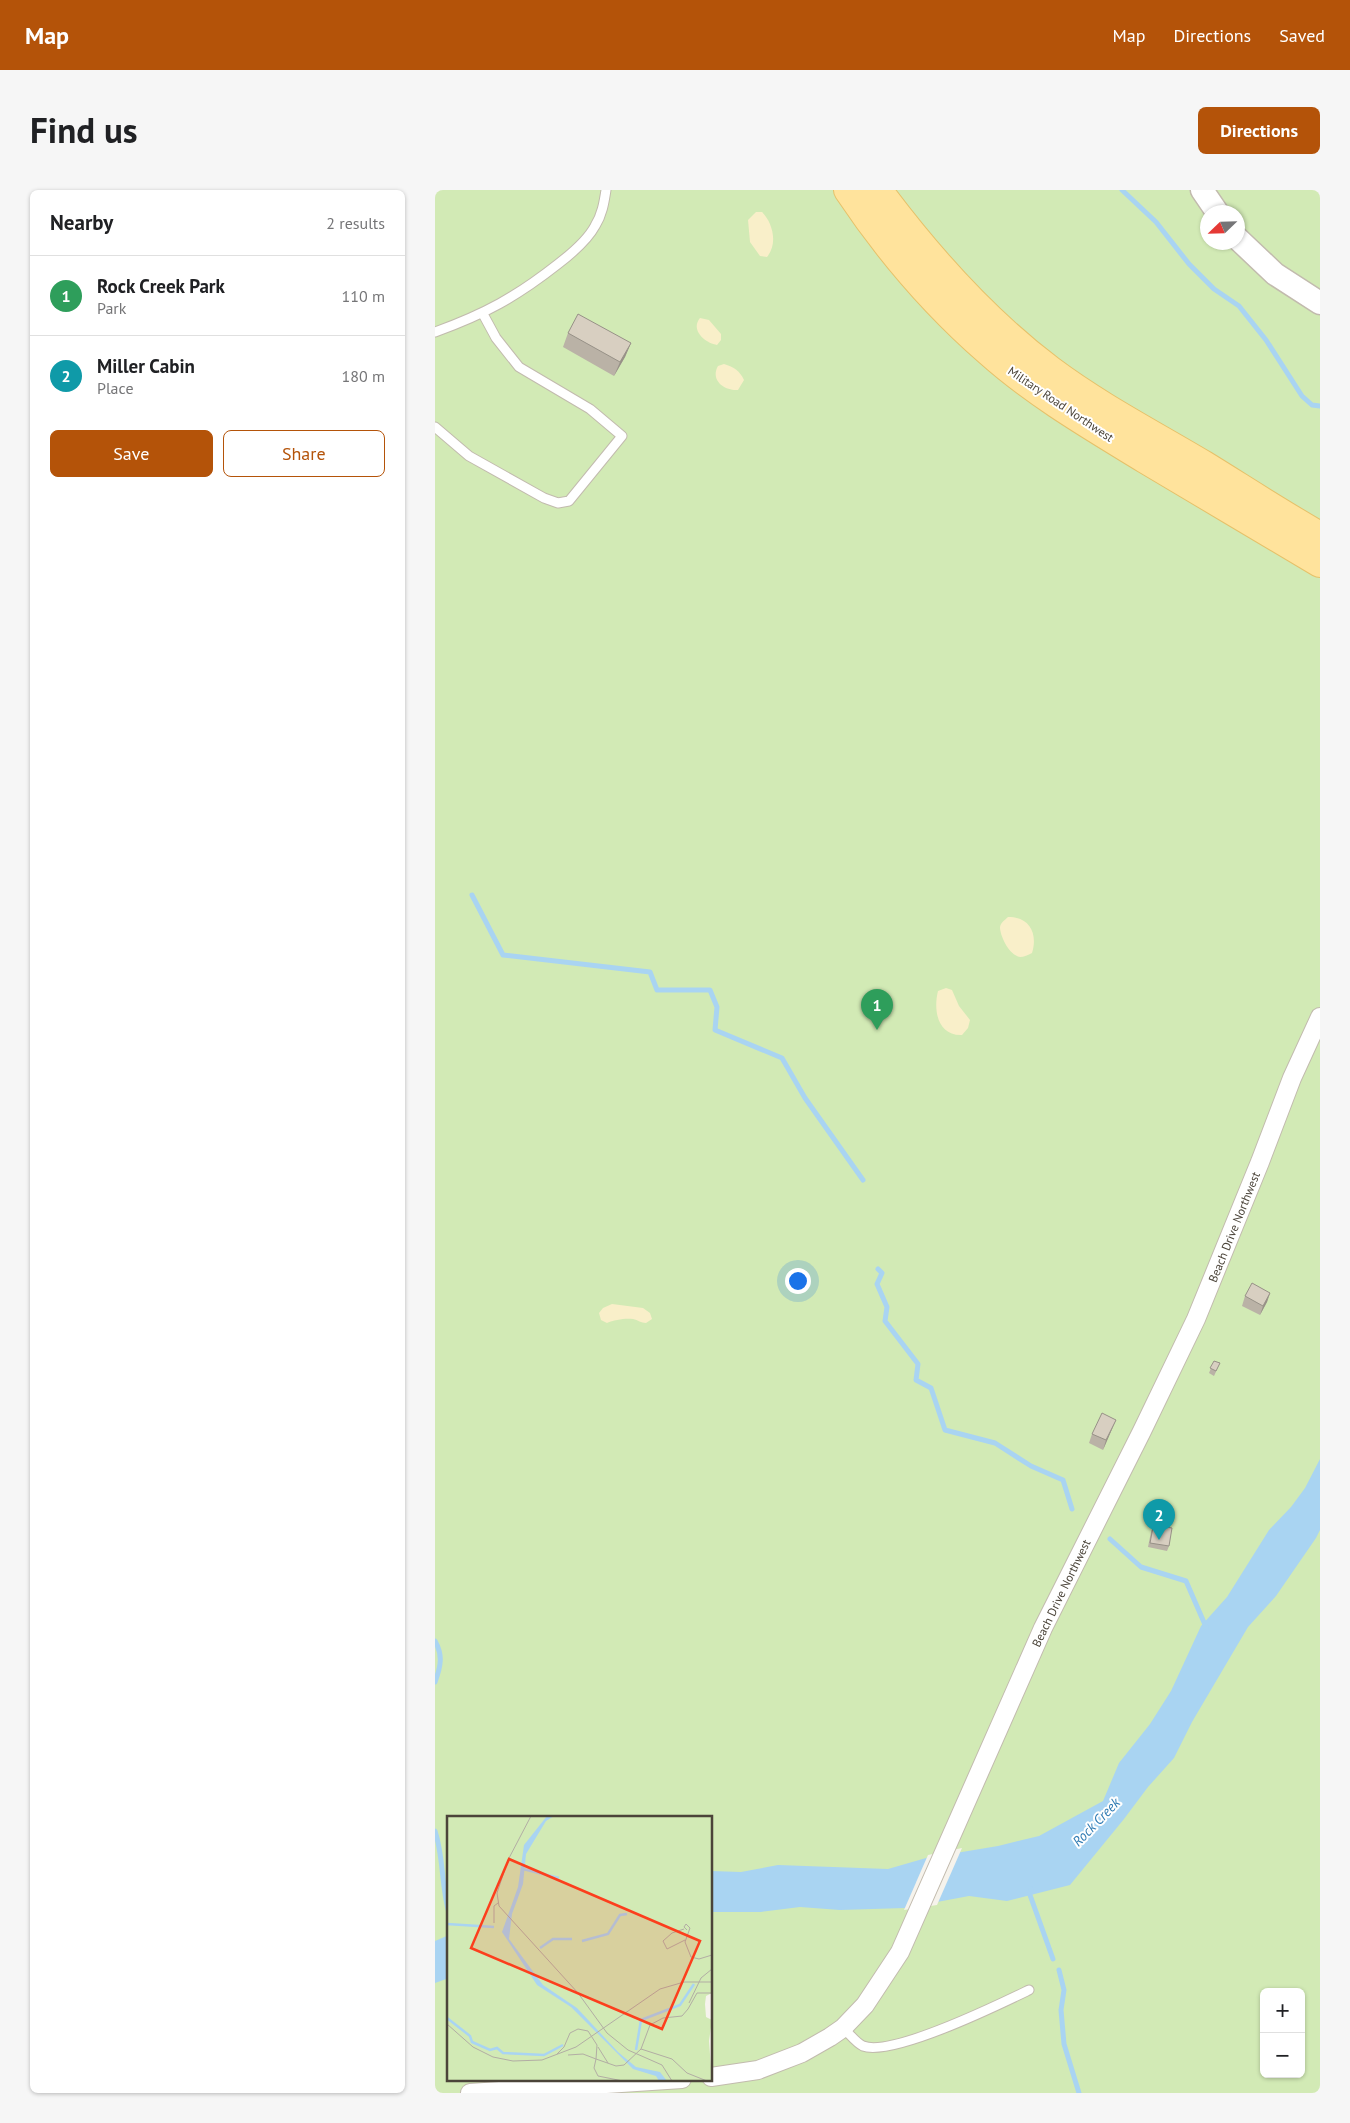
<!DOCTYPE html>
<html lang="en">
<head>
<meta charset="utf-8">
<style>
  :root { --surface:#fff; --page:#f6f6f6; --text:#202124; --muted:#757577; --line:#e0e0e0; --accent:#b45309 }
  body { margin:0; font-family:"PT Sans",sans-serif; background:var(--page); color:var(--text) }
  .controls { position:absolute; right:15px; bottom:15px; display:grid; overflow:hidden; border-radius:8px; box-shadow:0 1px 4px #0004 }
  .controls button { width:45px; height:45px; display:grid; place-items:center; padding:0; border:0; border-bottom:1px solid var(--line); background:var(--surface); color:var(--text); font:25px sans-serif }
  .compass { position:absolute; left:765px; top:15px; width:45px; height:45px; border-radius:50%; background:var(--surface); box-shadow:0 1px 4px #0004; rotate:247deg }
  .you { position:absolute; left:362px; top:1090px; width:18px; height:18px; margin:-12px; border:4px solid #fff; border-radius:50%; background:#1a73e8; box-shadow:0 0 0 8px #1a73e833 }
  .badge { display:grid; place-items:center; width:32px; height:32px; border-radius:50%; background:var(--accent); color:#fff; font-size:16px; font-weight:700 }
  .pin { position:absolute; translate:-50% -41px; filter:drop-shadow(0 1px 2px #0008) }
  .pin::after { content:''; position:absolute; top:26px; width:18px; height:15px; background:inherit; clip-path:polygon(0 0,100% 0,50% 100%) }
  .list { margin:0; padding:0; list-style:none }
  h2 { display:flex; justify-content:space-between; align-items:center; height:65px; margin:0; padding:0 20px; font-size:21px }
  h2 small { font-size:16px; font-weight:400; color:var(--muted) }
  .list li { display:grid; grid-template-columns:32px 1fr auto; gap:15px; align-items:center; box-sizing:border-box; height:80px; padding:0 20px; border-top:1px solid var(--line) }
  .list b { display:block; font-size:19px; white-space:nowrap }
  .list p { margin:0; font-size:16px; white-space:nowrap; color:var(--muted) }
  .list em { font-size:16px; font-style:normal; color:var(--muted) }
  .actions { display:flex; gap:10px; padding:15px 20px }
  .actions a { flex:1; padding:11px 0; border:1px solid var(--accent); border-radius:8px; text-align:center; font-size:18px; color:var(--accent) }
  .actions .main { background:var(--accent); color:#fff }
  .map { position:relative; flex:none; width:885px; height:1903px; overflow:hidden; border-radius:8px }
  header { display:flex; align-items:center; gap:30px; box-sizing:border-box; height:70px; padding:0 25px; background:var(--accent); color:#fff }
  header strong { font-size:24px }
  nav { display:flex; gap:28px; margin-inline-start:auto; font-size:18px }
  .intro { display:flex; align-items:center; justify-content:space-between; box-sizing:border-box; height:120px; padding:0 30px }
  h1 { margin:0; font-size:35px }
  .button { padding:12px 22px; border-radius:8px; background:var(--accent); color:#fff; font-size:18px; font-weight:700 }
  main { display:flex; gap:30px; padding:0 30px }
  aside { flex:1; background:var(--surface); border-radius:8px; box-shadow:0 1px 4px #0004 }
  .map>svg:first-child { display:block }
  .green { fill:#d2eab5; fill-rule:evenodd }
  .sand { fill:#f9efc9 }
  .water { fill:#a9d4f2 }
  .pier { fill:#f6f3ec }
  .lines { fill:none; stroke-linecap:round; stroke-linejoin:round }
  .stream { stroke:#a9d4f2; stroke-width:5 }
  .service-casing { stroke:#c2bbae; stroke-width:11 }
  .minor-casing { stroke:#c2bbae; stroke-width:20 }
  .tertiary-casing { stroke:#c2bbae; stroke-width:25 }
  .primary-casing { stroke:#e6c16a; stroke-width:30 }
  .service { stroke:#fff; stroke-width:9 }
  .minor { stroke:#fff; stroke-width:18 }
  .tertiary { stroke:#fff; stroke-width:22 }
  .primary { stroke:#ffe39c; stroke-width:28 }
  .wall { fill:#bab2a6 }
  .shaded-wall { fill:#979187 }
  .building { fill:#d8cfc1; stroke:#979187 }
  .labels { text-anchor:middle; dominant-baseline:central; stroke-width:4; stroke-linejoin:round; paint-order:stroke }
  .street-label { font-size:12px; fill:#4b4439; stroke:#fff }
  .water-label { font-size:14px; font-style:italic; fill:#2e7ab2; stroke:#fff }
  .inset-river { fill:none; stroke:#a9d4f2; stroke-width:2.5 }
  .inset-road { fill:none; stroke:#b2ada4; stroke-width:1 }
  .view { fill:#fc3f1d; fill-opacity:0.15; stroke:#fc3f1d; stroke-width:2.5 }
  .inset-edge { fill:none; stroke:#4b4439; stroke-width:2.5 }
</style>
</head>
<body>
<header>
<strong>Map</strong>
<nav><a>Map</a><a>Directions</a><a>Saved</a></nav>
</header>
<div class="intro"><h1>Find us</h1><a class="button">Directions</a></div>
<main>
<aside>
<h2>Nearby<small>2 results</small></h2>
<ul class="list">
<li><span class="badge" style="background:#2e9e5b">1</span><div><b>Rock Creek Park</b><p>Park</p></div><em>110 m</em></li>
<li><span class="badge" style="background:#0f9aa8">2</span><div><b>Miller Cabin</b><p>Place</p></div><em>180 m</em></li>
</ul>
<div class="actions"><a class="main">Save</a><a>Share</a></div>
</aside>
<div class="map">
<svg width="885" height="1903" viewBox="0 0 885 1903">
  <rect width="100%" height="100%" fill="#f6f3ec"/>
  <path class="green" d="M0,0H885V1903H0ZM772,22H802V52H772ZM14,1627H276V1889H14ZM829,1802H866V1884H829Z"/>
  <path class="sand" d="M321,22H327C338,33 343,54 332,67L325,66L315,52L313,30Z
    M265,128L274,130L286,144V150L282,155C270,153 255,140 265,128Z
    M289,174C299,177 305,181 309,190L303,200C289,201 275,190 283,176Z
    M573,727C595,727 603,744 597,763C593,765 589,767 585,767C574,765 565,746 565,737C566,732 570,730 573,727Z
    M511,798L517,800L524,816L535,830L533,838L527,845C503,846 498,821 503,801Z
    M177,1114L208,1118L215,1123L217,1129L211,1133C206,1133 203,1130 198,1129C190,1128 179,1130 172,1133L166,1130L164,1123L168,1118Z"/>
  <path class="water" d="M885,1269V1340L881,1348L841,1406L813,1437L757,1532L739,1568L713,1597L689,1629L635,1695L572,1711L534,1706L470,1718L405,1720L365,1717L326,1722H276V1681L306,1682L343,1675L453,1679L491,1668L563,1656L604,1646L668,1611L684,1573L715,1534L736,1501L766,1436L792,1407L834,1340L856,1317L870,1298Z
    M14,1745V1788L0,1793V1751Z"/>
  <path class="pier" d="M527,1658L502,1715L469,1720L493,1665Z"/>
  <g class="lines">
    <path class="stream" d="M687,0L721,32L754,74L779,99L804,116L831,150L867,206L877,215L885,216
      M37,705L68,765L215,782L222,800H275L282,817L280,840L347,868L370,908L428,990
      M443,1079L447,1083L442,1094L452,1117L450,1131L483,1174L481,1190L496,1198L510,1240L560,1253L596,1276L628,1290L637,1319
      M675,1349L706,1377L751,1391L771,1437
      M0,1451C8,1465 6,1476 0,1492
      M0,1641C9,1668 6,1696 14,1723
      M596,1699L595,1705L618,1769
      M624,1780L629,1800L626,1820L629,1854L644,1903"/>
    <g class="service-casing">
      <path id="service" d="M0,142C50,124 81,107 123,74C136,64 152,51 160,36C167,25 169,13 171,0
        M0,237L34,266L109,308L123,313L134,311L187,246L155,219L84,177L61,148L48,124
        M408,1838C414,1843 421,1853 428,1856C457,1867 565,1814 594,1800"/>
    </g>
    <g class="minor-casing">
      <path id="minor" d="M276,1887L323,1880L367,1863L395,1847L408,1838L430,1815L465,1762L608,1438L707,1241L761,1129L825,972L857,888L885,827
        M35,1903L247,1889"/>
    </g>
    <g class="tertiary-casing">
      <path id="tertiary" d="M767,0L782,22
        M802,48L840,84L885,113"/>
    </g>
    <g class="primary-casing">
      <path id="primary" d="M413,0C453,60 500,115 554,162C601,204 656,236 710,269C768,304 827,338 885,373
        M443,0C492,66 549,130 615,180C663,216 717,244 769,275C808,299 846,324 885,346"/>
    </g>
    <use href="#service" class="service"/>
    <use href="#minor" class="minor"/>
    <use href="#tertiary" class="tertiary"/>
    <use href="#primary" class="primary"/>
  </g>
  <path class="wall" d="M133,143L196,153L190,167L179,186L128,157Z
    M835,1103L832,1112L825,1125L807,1116L810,1106Z
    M779,1171L785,1173L779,1186L774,1183Z
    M681,1230L668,1260L654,1253L657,1244Z
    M725,1336L734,1356L732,1361L713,1357L716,1342L718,1337L724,1338Z"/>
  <path class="shaded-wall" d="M196,153L190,167L179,186L185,172Z
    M835,1103L832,1112L825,1125L828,1116Z
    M681,1230L677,1239L668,1260L671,1250Z"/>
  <path class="building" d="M143,124L196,153L185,172L133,143Z
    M817,1093L835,1103L828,1116L810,1106Z
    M779,1171L785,1173L781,1181L775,1178Z
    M667,1223L681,1230L671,1250L657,1244Z
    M725,1336L737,1338L734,1356L715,1353L718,1337L724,1338Z"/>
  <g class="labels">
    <g class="street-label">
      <text transform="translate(626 214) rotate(34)">Military Road Northwest</text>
      <text transform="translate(799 1037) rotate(-68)">Beach Drive Northwest</text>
      <text transform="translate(626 1403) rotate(-64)">Beach Drive Northwest</text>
    </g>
    <g class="water-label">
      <text transform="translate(661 1632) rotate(-46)">Rock Creek</text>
    </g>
  </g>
  <g transform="translate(12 1626)">
    <rect width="265" height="265" fill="#f6f3ec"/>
    <path d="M0,0H265V177L259,180L258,188L259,201L265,204L262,225L265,265H0Z" fill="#d2eab5"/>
    <path d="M100,0H107L99,5L79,38L76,68L65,98L62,123L96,169L130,192L171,236L189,251L213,256L220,265H212L209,260L186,253L124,191L90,169L55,116L71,71L77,29Z" fill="#a9d4f2"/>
    <path class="inset-river" d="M76,53L112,62M0,108L47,111M135,125L161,118L173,99L180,98M93,132L106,123H125M0,202L23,220L25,226L43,234L50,232L56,237L97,239L116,229M189,234L194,204L233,189L247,168"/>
    <path class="inset-road" d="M84,0L61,44L50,77L52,90L131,177L160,217L181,234L215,249L225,265M47,107V90L51,87M237,113L225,117L216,125L220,133L238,124M240,114L237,111L239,108L243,112L238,126L244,141L252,143L265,139M242,187L254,162L265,153M241,193L250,177H265M0,208L26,231L46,241L66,245L95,244L129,231L213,173L237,166H265M151,231L161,247M194,233L225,243L240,257L260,265M110,238L117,231L123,217L131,213L141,215L150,229L149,243L136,238L121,239M149,243L169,250L177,249L194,233L203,209L216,202L235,200L241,193M149,243L147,252L151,260L176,265"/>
    <path class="view" d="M62,43L253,125L215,213L24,132Z"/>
    <rect width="265" height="265" class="inset-edge"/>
  </g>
</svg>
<div class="controls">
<button>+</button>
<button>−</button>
</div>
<svg class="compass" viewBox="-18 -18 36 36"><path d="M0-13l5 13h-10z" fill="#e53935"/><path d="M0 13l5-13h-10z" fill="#757577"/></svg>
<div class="you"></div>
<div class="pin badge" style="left:442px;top:840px;background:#2e9e5b">1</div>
<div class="pin badge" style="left:724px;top:1350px;background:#0f9aa8">2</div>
</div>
</main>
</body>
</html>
